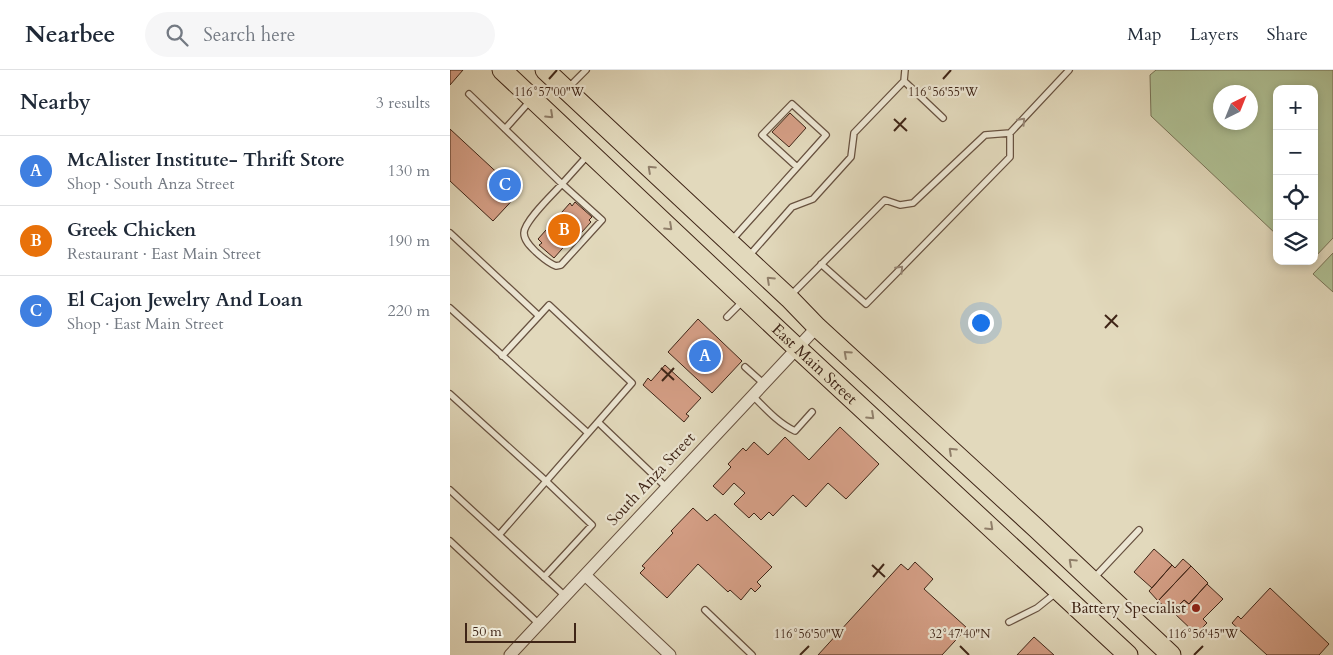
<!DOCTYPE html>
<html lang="en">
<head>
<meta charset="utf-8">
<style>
  :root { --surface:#fff; --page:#f6f6f7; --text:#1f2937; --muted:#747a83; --line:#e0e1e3; --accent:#111827 }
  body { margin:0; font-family:Cardo,serif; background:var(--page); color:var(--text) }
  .controls { position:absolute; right:15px; top:15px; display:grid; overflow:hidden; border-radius:10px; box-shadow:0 2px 8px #0003 }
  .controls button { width:45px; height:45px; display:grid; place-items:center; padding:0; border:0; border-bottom:1px solid var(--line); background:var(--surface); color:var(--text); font:25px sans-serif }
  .compass { position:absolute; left:763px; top:15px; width:45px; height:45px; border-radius:50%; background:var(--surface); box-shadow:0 2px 8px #0003; rotate:43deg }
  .scale { position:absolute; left:15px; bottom:12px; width:111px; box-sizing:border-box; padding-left:5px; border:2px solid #3f2517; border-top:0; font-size:14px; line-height:18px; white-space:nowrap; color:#3f2517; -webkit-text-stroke:4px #ece6d3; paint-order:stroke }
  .you { position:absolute; left:530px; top:252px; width:18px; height:18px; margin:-12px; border:4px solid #fff; border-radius:50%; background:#1a73e8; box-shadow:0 0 0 8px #1a73e833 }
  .badge { display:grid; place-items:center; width:32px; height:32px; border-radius:50%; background:var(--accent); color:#fff; font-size:16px; font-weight:700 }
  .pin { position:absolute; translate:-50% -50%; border:2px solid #fff; box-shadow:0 1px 5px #0006 }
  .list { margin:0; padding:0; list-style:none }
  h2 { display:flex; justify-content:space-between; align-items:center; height:65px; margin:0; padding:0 20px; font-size:21px }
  h2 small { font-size:16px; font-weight:400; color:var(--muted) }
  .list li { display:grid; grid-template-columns:32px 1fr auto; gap:15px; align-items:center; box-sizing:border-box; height:70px; padding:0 20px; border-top:1px solid var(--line) }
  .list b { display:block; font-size:19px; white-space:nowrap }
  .list p { margin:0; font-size:16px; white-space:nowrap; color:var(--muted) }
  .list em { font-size:16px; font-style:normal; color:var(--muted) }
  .icon { flex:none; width:28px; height:28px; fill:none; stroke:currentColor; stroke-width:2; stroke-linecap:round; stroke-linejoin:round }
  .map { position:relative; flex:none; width:883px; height:585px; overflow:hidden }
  header { display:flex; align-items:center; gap:30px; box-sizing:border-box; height:70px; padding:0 25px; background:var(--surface); border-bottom:1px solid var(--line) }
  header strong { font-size:24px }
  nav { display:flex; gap:28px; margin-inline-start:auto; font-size:18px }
  .search { width:350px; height:45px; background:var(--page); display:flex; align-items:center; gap:12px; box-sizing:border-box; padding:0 18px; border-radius:28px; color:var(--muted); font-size:19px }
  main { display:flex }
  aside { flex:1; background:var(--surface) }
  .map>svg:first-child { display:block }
  .green { fill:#afc094; stroke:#777256; fill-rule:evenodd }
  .building { fill:#d49e85; stroke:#3f2517 }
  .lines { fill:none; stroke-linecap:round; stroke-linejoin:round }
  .service-casing { stroke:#685240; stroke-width:8 }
  .minor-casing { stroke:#685240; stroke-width:13 }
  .primary-casing { stroke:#3f2517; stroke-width:21 }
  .service { stroke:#ece6d3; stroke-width:5.5 }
  .minor { stroke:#ece6d3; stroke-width:11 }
  .primary { stroke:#e2d9bc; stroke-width:19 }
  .oneway { stroke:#907f6a }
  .oneway2 { stroke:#968675 }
  .ticks { fill:none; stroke:#3f2517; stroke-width:2 }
  .poi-dot { fill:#8f2418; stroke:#ece6d3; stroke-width:2 }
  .labels { text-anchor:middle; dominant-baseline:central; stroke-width:4.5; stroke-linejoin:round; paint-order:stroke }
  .street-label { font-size:16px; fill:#3f2517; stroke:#ece6d3 }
  .poi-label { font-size:16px; fill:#3f2517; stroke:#ece6d3; text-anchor:end }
  .ticks-label { font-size:12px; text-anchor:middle; fill:#3f2517; stroke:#ece6d3; stroke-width:4.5; stroke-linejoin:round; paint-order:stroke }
</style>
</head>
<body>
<header>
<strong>Nearbee</strong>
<div class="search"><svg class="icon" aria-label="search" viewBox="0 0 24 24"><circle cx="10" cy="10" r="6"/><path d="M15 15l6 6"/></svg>Search here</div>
<nav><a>Map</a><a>Layers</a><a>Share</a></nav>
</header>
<main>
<aside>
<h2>Nearby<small>3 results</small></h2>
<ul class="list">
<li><span class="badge" style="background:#3f7fe0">A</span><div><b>McAlister Institute- Thrift Store</b><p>Shop · South Anza Street</p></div><em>130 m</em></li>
<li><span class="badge" style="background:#e8710a">B</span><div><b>Greek Chicken</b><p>Restaurant · East Main Street</p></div><em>190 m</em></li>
<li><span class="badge" style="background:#3f7fe0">C</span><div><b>El Cajon Jewelry And Loan</b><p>Shop · East Main Street</p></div><em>220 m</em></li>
</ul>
</aside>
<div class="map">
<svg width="883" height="585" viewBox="0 0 883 585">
  <rect width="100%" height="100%" fill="#e2d9bc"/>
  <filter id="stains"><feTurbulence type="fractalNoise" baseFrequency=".004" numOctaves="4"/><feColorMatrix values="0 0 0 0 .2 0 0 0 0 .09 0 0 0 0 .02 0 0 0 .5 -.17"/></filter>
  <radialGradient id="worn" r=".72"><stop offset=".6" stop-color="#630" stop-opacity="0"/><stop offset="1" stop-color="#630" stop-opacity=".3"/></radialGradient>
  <path class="green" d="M706,0H883V168L864,188V19H827V165L701,46L700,5ZM771,22H801V52H771Z
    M883,183V222L863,204Z"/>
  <path class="building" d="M0,0H13L0,15Z
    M340,43L356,58L339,77L322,62Z
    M0,59L69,123L43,151L0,111Z
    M125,132L142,147L139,150L141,152L122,173L119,171L104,188L89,175L92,173L88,169L120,133L122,136Z
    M248,249L292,291L262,323L218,282Z
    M215,295L251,328L236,344L239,346L234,352L193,315L198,308L201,311Z
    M390,357L429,394L396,429L378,413L356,437L343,425L323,446L319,442L311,450L304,443L299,448L284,434L295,423L284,413L273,425L263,416L281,397L278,394L293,378L296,381L304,372L318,385L335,367L359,390Z
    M243,438L257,451L265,444L322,497L307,512L311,516L305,522L301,518L291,530L280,520L278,522L248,494L217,528L190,503L195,498L192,496L223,463L221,461Z
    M704,479L722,495L702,518L684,502Z
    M733,489L741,496L708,531L699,521L722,495L725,498Z
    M465,492L483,509L474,519L517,558L492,585H368L451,494L458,500Z
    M741,496L758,513L739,534L734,530L722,543L708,531Z
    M757,514L773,529L753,549L757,553L746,564L723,542L734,530L739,534Z
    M820,518L879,574L869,585H817L782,553L788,546L791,549Z
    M584,567L604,585H567Z"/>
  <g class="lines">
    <g class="service-casing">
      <path id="service" d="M454,11L493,48
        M118,18L136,0
        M19,24L112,114L138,85
        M55,59L80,31
        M112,114L152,150L111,195L106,196C98,193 93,188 86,182C81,177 74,171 74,163C74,151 104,123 112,114Z
        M0,163L89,246L99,235L182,313L49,465
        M281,171L376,65L342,34L312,65L347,97
        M298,187L342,137L363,129L401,87L404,63L454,11L455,0
        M371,194L416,234L560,87V63L619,0
        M340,226L435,130L450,135L463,133L535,65L560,63
        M0,238L138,363
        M277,247L294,230
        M52,286L89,246
        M295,297L313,313
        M0,324L96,411L142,455L94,507
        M302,325C315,338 328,353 345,361L362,342
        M148,352L216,417
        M0,420L115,526
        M0,471L89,554
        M643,509L689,460
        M255,540L302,585
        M559,552L587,538L607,522"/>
    </g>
    <g class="minor-casing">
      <path id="minor" d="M135,505L220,585
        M60,585L367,257"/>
    </g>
    <g class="primary-casing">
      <g id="primary">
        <path id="s1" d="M52,0L346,277L678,585"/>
        <path d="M95,0L339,228L367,257L586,458L721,585"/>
      </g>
    </g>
    <use href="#service" class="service"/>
    <use href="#minor" class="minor"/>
    <use href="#primary" class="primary"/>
  </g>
  <defs><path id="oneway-chevron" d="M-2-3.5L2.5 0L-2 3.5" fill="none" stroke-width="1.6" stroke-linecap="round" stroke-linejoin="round" transform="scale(1.25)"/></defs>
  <g class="oneway">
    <use href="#oneway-chevron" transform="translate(100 45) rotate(43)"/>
    <use href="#oneway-chevron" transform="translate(201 99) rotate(-137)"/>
    <use href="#oneway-chevron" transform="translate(219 157) rotate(43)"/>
    <use href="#oneway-chevron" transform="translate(320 210) rotate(-137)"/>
    <use href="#oneway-chevron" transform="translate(397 284) rotate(-138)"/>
    <use href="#oneway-chevron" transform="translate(421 346) rotate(43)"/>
    <use href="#oneway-chevron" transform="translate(502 381) rotate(-137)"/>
    <use href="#oneway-chevron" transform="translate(540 457) rotate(43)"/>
    <use href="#oneway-chevron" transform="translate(622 492) rotate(-137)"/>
  </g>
  <g class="oneway2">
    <use href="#oneway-chevron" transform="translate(572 51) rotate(-47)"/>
    <use href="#oneway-chevron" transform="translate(450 199) rotate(-46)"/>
  </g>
  <path class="ticks" d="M99,9L107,0M493,9L501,0M444,49L457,61M444,61L456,48M655,245L668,257M655,258L667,245M211,298L224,310M212,311L224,298M422,495L435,507M423,507L434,494M510,576L519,585M350,585L359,576M744,585L753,576"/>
  <circle class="poi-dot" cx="746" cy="538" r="5"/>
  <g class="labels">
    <g class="street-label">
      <text stroke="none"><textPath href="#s1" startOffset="429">East Main Street</textPath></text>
      <text transform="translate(201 409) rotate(-47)">South Anza Street</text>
    </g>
    <g class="poi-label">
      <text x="736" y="538">Battery Specialist</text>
    </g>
  </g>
  <g class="ticks-label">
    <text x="493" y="26">116°56'55"W</text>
    <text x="99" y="26">116°57'00"W</text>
    <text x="359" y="568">116°56'50"W</text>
    <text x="753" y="568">116°56'45"W</text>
    <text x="510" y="568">32°47'40"N</text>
  </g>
  <rect width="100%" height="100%" filter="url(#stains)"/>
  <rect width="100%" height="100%" fill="url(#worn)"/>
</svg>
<div class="controls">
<button>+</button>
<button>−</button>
<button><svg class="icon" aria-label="locate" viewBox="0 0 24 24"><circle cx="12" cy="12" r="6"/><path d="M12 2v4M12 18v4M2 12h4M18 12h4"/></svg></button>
<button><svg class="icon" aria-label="layers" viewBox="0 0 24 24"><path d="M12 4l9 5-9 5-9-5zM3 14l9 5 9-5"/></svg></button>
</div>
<svg class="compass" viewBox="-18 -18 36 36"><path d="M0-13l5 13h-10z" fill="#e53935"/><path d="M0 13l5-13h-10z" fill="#747a83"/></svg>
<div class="scale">50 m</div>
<div class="you"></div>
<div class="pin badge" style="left:255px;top:286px;background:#3f7fe0">A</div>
<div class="pin badge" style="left:114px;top:160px;background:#e8710a">B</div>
<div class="pin badge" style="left:55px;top:115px;background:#3f7fe0">C</div>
</div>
</main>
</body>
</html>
